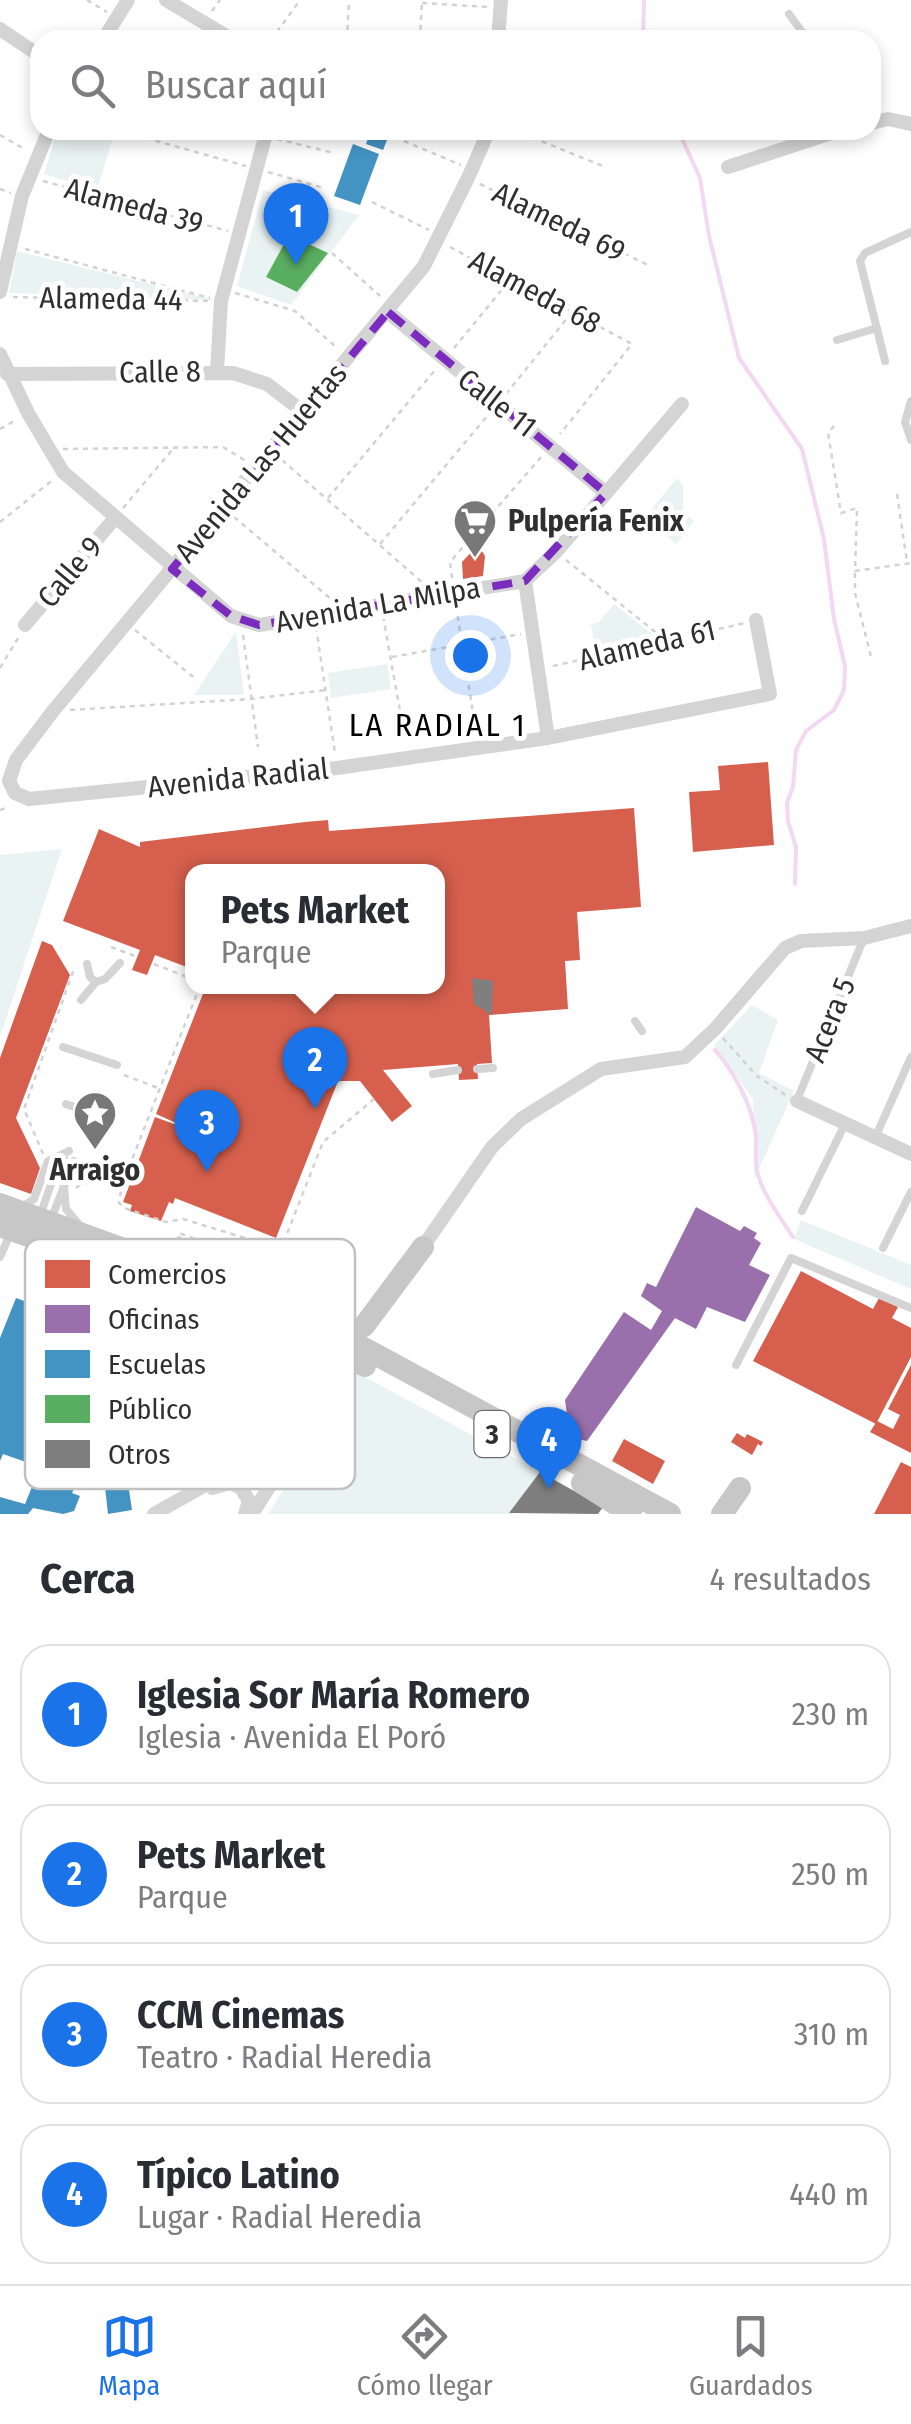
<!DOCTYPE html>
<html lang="es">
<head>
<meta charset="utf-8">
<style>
  :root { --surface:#fff; --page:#f7f7f7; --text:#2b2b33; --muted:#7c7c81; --line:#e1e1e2; --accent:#1a73e8 }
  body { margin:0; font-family:"Fira Sans Condensed",sans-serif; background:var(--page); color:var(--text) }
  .you { position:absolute; left:470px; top:655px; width:35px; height:35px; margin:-25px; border:8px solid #fff; border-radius:50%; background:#1a73e8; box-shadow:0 0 0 15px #1a73e833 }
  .badge { display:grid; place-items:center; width:65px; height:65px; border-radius:50%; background:var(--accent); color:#fff; font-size:32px; font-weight:700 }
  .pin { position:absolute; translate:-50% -82px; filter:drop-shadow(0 2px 5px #0008) }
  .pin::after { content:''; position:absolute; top:52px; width:35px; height:30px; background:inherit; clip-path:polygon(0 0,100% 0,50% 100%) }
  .popup { position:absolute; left:185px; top:864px; width:260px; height:130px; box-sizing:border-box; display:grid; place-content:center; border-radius:20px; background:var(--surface); filter:drop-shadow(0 2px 8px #0005); font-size:32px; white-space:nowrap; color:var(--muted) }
  .popup b { font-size:38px; color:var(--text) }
  .popup::after { content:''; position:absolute; left:50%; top:100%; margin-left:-20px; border:20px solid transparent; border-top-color:var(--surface) }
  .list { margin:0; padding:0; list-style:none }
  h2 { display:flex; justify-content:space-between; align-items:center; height:130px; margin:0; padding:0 40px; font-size:42px }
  h2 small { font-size:32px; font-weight:400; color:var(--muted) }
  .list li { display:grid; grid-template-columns:65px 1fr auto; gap:30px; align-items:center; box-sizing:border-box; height:140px; margin:0 20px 20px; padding:0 20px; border:2px solid var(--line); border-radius:30px }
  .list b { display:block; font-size:38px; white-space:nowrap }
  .list p { margin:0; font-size:32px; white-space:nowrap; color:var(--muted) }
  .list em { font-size:32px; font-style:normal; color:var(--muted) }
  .icon { flex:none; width:55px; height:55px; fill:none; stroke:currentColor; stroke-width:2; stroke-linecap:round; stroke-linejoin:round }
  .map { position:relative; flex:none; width:911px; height:1514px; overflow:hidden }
  .search { position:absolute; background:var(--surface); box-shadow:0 5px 15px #0003; left:30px; right:30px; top:30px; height:110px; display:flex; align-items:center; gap:25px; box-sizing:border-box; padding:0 35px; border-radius:30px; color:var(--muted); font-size:38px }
  .sheet { height:770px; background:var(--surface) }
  nav { display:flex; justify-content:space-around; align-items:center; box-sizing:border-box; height:140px; border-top:2px solid var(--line); background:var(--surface); font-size:28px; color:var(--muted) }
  nav a { display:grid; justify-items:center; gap:5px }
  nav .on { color:var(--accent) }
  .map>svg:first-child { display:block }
  .green { fill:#eaf3f4; fill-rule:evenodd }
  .shops { fill:#d6604d }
  .offices { fill:#9970ab }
  .schools { fill:#4393c3 }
  .public { fill:#5aae61 }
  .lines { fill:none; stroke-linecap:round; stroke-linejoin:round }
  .stream { stroke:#f4d7f3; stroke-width:4 }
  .building { fill:#7f7f7f }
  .path { stroke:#d2d2d2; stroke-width:2.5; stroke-dasharray:5 5; stroke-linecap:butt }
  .service { stroke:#d4d4d4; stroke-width:8 }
  .minor { stroke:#d4d4d4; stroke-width:14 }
  .primary { stroke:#c7c7c7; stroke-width:22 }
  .path-bridge { stroke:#d2d2d2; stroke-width:2.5; stroke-dasharray:5 5; stroke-linecap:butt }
  .marked { fill:none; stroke:#7b2cbf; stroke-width:8; stroke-dasharray:20 12; stroke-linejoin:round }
  .labels { text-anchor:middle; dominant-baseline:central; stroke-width:10; stroke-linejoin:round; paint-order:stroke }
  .shield { fill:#fff; stroke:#6d6d6d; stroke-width:2.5 }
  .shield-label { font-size:28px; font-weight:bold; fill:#2f2f2f }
  .street-label { font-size:30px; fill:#2f2f2f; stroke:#fff }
  .poi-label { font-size:30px; font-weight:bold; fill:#2f2f2f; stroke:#fff; text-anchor:start }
  .neighbourhood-label { font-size:32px; letter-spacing:2.5px; fill:#000; stroke:#fff }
  .key { fill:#fff; stroke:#c1c1c1; stroke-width:2.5 }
  .key-label { font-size:28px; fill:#2f2f2f }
</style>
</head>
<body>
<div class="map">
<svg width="911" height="1514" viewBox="0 0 911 1514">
  <rect width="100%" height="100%" fill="#fff"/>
  <path class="green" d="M57,130H91L113,137L97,191L44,174Z
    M263,190L359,215L291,305L237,286ZM289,235L327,254L297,292L266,277Z
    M17,251L215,300L9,293Z
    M677,478L683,485V512L694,521L676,544L645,517Z
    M614,604L659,639L596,654L591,624L598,623Z
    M236,631L244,695H194Z
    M387,664L391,689L331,698L328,673Z
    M62,849L0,1037V855Z
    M752,1005L778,1020L759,1073L794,1091L754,1180L753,1099L714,1045Z
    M801,1220L911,1265V1289L794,1239Z
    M358,1373L540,1472L510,1512L512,1514H268Z"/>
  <path class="shops" d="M478,545L485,556L483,576L463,579L462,562Z
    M768,762L774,845L693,852L689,792L720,790L718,766Z
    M634,808L641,907L577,912L580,960L565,961L568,1009L489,1015L492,1063L477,1064L478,1079L459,1080L458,1064L383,1070L412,1106L392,1122L360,1081H338L276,1238L175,1198L173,1204L169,1202L161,1221L130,1211L132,1205L123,1202L155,1117L201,1134L156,1114L206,986H438V872H192V969L155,955L147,975L132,970L140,950L63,921L99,829L140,847V842L305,822L328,820L329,831Z
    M42,941L52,945L70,975L16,1118L40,1168L31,1194L0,1183V1058Z
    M801,1271L873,1309L879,1298L898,1307L892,1318L911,1328V1357L876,1424L753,1361Z
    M911,1365V1453L870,1432L877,1421L893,1429L900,1415L888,1409Z
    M737,1433L745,1438L747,1434L763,1442L761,1446L758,1444L752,1455L731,1442Z
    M624,1439L665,1461L653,1484L612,1461Z
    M901,1462L911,1467V1514H874Z"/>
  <path class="offices" d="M696,1207L740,1231L744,1226L757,1233L754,1238L761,1243L749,1265L770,1275L745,1322L707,1307L696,1329L675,1318L587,1441L578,1439L569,1429L565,1400L624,1312L651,1330L662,1311L641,1296L647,1283L656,1287Z"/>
  <path class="schools" d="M371,130H391L383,150L366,144Z
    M353,144L379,154L360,205L334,196Z
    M16,1298L128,1338L143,1306L213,1333L210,1344L213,1345L164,1453L129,1444L131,1440L80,1420L73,1435L112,1450L106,1467L98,1464L87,1485L78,1481L72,1493L80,1496L74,1511L63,1514L33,1508L28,1514H0V1497L25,1504L40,1467L3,1454L0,1461V1338Z
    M127,1454L171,1470L166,1483L120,1466Z
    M128,1483L132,1510L108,1514L105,1487Z"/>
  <path class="public" d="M289,235L328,253L297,292L266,277Z"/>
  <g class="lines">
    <path class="stream" d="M643,40L644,0
      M678,130L700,178L709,236L739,358L802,449L824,539L834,619L845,666L844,690L834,710L806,731L796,750L793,787L787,803L788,821L796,847L795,884
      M715,1050C735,1073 752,1105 756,1136C757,1149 754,1161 758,1175C764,1196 781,1218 793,1237"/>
  </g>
  <path class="building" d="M472,978L493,981L492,1015L474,1004Z
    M540,1472L603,1507L598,1514L509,1513Z"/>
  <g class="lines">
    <path class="path" d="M87,0L107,12
      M422,3L489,7
      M212,11L220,0
      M271,40L300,0
      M347,40L349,0
      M420,40L422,0
      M117,130L246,166
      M514,130L605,167
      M0,135L26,150
      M277,139L334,153
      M404,141L461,165
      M268,172L324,188
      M43,181L228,231
      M480,184L650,266
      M0,189L11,193
      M372,202L429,230
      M450,247L632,344L560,434
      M25,249L210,298
      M332,253L380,296
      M235,293L295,311L336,347
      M13,297L210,301
      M454,348L509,281
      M506,394L573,311
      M834,426L828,433L841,513L857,508L855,571L911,563
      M0,429L16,420
      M63,449L223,447L246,461
      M282,460L423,583
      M897,494L907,562
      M328,498L436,369
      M123,508L173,449
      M234,517L331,599
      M0,522L54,479
      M380,544L488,415
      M566,560L664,639
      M855,573V593L872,661
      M452,578L450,562L542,456
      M456,606L473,713
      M383,616L402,722
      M316,627L335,753
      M135,630L197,680
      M243,635L258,747
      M392,657L521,634
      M553,666L745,623
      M0,668L20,635
      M70,710L250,699L326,690
      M0,810L9,807
      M111,947L135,956
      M154,964L192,979
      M200,986L122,1185L119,1203L127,1209L166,1222L183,1219L281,1249L323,1142L374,1099
      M723,1038L757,1076L787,1096
      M124,1075L158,1088
      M43,1154L24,1109L74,969
      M76,1188L82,1183L121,1184
      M215,1262L219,1252L178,1237L179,1233L217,1247"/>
    <path class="service" d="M789,14L808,40
      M837,340L877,328
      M885,361L860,261L865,253L911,232
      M911,401L905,422L911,440
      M87,964L90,977L96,982L105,979L120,963
      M81,1000L96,982
      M635,1021L642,1031
      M63,1047L117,1065
      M477,1069L493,1068
      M433,1074L458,1070
      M797,1100L864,938
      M66,1104L98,1115
      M875,1138L911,1057
      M64,1186L66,1209L78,1223
      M25,1205L34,1199L48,1161L69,1151
      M802,1211L845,1124
      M41,1213L59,1161L64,1158
      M52,1217L74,1161
      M883,1248L911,1192
      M0,1257L10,1234
      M736,1365L791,1258L911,1308
      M84,1427L168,1460"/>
    <path class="minor" d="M166,0L233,40
      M0,29L40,56
      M103,40L128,0
      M498,40L501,0
      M871,123L888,119L911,124
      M489,130L468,178L424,266L53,711L16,760L9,781L15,793L29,799L337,768L548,738L770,694L756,620
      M728,167L840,130
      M0,292L22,196L49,130
      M388,312L606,493
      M0,354L28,413L63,472L231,616L259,625L525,581L556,552L682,404
      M217,371L221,301L267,130
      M7,374L233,373L267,384L302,411
      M525,581L548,738
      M25,625L114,519
      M797,1101L911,1154
      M420,1251L492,1147L521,1119L601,1069L685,1057L715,1029L785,948L801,941L864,938L911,926
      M241,1464L305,1428
      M212,1488L230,1483L241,1488L249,1501L245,1514
      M154,1514L230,1471L259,1467L276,1478
      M252,1514L354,1353"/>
    <path class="primary" d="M0,1204L237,1290L325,1327L670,1514
      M0,1226L231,1307L365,1366
      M264,1311L272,1310L283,1280
      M334,1329L348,1333L364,1326L423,1247
      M582,1483L631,1514
      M722,1514L740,1488"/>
    <path class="path-bridge" d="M194,1305L217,1247"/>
  </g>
  <path class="marked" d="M388,312L606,493L525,581L259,625L231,616L172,569Z"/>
  <defs>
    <g id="supermarket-pin" transform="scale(2.25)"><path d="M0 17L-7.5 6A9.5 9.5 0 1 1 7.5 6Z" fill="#787878" stroke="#fff"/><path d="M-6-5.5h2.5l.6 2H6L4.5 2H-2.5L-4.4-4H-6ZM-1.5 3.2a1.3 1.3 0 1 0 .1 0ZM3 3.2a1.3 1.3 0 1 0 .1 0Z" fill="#fff"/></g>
    <g id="sight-pin" transform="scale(2.25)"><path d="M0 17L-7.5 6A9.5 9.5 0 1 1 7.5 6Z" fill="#787878" stroke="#fff"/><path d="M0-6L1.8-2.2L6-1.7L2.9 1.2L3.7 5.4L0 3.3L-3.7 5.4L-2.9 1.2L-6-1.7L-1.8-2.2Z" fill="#fff"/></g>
  </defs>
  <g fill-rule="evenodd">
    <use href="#supermarket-pin" x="475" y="521"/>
    <use href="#sight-pin" x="95" y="1113"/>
  </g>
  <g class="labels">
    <rect class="shield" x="474.5" y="1411" width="35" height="46" rx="8"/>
    <g class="shield-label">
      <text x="492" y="1434">3</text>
    </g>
    <g class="street-label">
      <text transform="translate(134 206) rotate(15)">Alameda 39</text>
      <text transform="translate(559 222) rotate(26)">Alameda 69</text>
      <text transform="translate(535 292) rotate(28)">Alameda 68</text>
      <text transform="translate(111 299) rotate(1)">Alameda 44</text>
      <text transform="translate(160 372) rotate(-1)">Calle 8</text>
      <text transform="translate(497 403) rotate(38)">Calle 11</text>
      <text transform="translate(261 463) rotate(-50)">Avenida Las Huertas</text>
      <text transform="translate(70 572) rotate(-50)">Calle 9</text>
      <text transform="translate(378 605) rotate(-10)">Avenida La Milpa</text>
      <text transform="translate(647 645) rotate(-13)">Alameda 61</text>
      <text transform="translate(238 778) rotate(-6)">Avenida Radial</text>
      <text transform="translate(830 1020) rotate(-68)">Acera 5</text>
    </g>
    <g class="poi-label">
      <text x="508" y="521">Pulpería Fenix</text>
      <text x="95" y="1170" text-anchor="middle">Arraigo</text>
    </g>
    <g class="neighbourhood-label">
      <text x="438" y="725">LA RADIAL 1</text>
    </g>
  </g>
  <rect x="25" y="1239" width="330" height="250" rx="15" class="key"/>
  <rect x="45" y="1260" width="45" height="28" fill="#d6604d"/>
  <rect x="45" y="1305" width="45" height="28" fill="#9970ab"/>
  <rect x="45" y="1350" width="45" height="28" fill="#4393c3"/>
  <rect x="45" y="1395" width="45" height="28" fill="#5aae61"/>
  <rect x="45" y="1440" width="45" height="28" fill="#7f7f7f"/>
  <g class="key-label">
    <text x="108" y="1284">Comercios</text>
    <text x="108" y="1329">Oficinas</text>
    <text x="108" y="1374">Escuelas</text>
    <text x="108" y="1419">Público</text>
    <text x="108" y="1464">Otros</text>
  </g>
</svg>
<div class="you"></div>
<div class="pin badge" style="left:296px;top:265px">1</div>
<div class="pin badge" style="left:315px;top:1109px">2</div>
<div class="popup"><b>Pets Market</b>Parque</div>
<div class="pin badge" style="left:207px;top:1172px">3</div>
<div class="pin badge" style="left:549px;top:1489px">4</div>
<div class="search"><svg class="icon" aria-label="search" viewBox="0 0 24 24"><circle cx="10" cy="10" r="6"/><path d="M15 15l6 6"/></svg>Buscar aquí</div>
</div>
<section class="sheet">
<h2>Cerca<small>4 resultados</small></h2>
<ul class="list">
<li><span class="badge">1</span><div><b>Iglesia Sor María Romero</b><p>Iglesia · Avenida El Poró</p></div><em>230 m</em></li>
<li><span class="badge">2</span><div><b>Pets Market</b><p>Parque</p></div><em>250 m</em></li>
<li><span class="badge">3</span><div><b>CCM Cinemas</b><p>Teatro · Radial Heredia</p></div><em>310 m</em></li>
<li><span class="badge">4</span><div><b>Típico Latino</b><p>Lugar · Radial Heredia</p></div><em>440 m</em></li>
</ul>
</section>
<nav>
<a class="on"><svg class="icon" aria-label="map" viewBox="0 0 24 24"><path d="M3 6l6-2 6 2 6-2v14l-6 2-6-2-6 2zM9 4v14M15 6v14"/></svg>Mapa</a>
<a><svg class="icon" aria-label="directions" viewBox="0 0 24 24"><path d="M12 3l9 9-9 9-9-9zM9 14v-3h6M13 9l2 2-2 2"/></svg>Cómo llegar</a>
<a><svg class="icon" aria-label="saved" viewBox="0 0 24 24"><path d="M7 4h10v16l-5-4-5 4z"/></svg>Guardados</a>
</nav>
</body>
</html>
